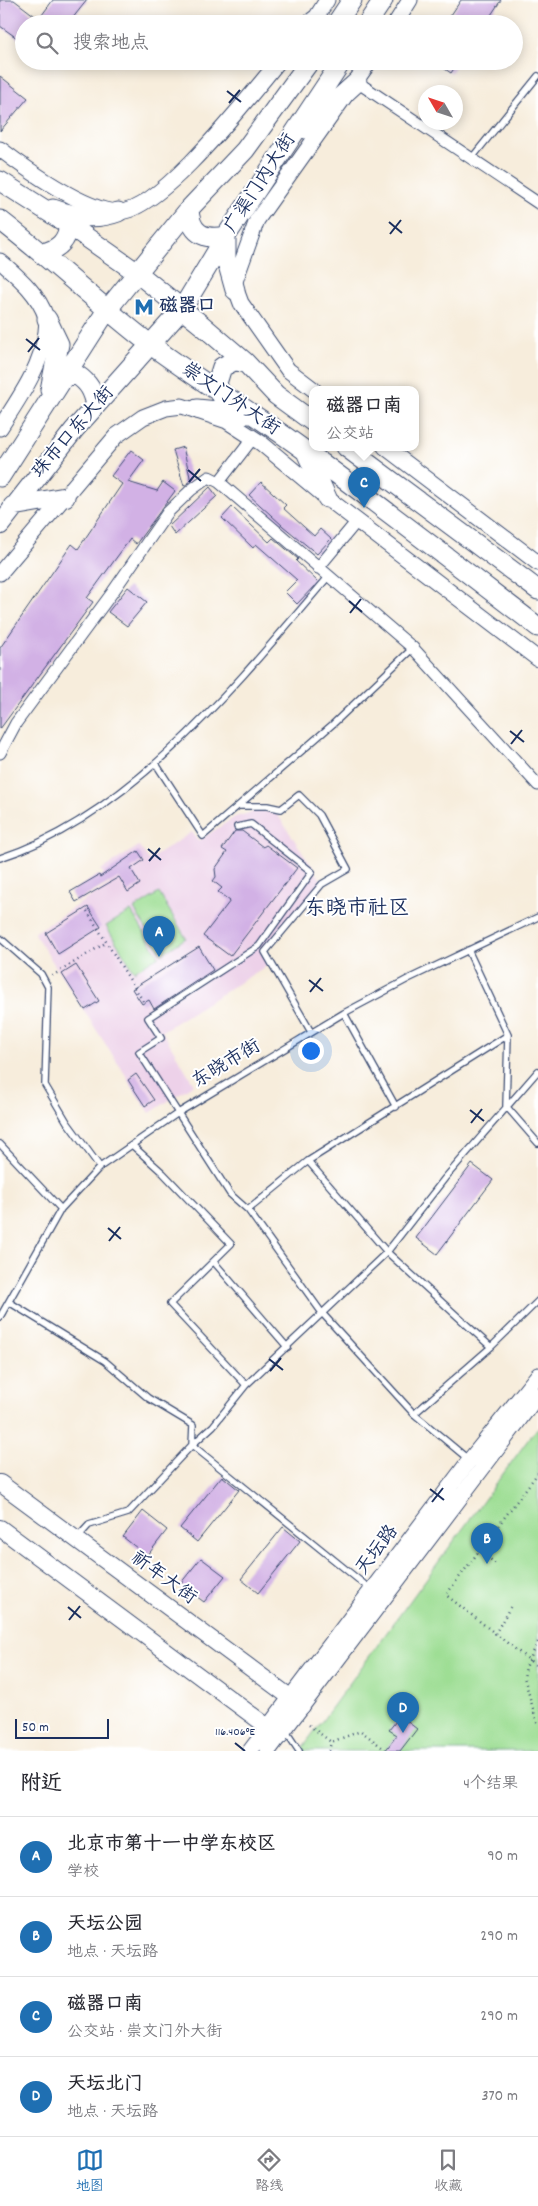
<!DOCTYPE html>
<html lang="zh">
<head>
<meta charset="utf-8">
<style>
  :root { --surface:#fff; --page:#f7f7f7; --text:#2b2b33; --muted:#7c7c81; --line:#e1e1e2; --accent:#1f6fb2 }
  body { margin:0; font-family:Dekko,"LXGW WenKai TC",sans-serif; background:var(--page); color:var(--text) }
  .compass { position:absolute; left:418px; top:85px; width:45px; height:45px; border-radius:50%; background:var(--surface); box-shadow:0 2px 12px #0003; rotate:309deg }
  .scale { position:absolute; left:15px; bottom:12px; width:94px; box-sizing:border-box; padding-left:5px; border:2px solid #1b2f5e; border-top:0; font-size:14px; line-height:18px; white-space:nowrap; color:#1b2f5e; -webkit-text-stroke:4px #fff; paint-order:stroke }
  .you { position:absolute; left:310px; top:1050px; width:18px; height:18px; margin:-12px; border:4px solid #fff; border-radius:50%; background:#1a73e8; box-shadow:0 0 0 8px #1a73e833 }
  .badge { display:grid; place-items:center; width:32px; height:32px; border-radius:50%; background:var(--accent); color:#fff; font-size:16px; font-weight:700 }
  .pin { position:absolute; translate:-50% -41px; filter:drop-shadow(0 1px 2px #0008) }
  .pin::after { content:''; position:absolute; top:26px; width:18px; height:15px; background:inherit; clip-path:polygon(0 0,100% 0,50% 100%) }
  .popup { position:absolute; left:309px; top:386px; width:110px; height:65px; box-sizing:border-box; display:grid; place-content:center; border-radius:10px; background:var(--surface); filter:drop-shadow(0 1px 4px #0005); font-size:16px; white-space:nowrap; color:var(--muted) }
  .popup b { font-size:19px; color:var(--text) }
  .popup::after { content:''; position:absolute; left:50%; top:100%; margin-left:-10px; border:10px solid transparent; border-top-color:var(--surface) }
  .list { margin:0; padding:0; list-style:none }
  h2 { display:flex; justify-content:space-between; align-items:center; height:65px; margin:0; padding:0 20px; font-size:21px }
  h2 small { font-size:16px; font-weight:400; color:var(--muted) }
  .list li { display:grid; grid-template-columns:32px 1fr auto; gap:15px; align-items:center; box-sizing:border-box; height:80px; padding:0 20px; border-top:1px solid var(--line) }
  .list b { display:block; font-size:19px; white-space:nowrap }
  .list p { margin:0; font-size:16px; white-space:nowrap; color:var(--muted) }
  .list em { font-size:16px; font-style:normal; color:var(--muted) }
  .icon { flex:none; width:28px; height:28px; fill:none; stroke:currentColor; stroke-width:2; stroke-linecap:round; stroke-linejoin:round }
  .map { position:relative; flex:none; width:538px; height:1751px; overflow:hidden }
  .search { position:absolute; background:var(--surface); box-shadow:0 2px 12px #0003; left:15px; right:15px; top:15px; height:55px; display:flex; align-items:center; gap:12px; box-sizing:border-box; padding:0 18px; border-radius:28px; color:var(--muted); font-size:19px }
  .sheet { height:385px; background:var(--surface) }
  nav { display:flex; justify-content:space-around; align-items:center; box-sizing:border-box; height:70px; border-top:1px solid var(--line); background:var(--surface); font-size:14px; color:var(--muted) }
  nav a { display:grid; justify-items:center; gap:2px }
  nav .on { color:var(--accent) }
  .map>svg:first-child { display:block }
  .built { fill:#edd1e9 }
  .green { fill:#9ede94; stroke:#5c8679 }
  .building { fill:#d2b1e5 }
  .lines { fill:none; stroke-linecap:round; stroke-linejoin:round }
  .service-casing { stroke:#3c4c71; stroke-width:8 }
  .minor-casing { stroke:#3c4c71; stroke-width:13 }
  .tertiary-casing { stroke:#3c4c71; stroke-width:17 }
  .secondary-casing { stroke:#3c4c71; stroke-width:18 }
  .primary-casing { stroke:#3c4c71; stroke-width:21 }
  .path { stroke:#3c4c71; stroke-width:2.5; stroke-dasharray:1 4; stroke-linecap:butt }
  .service { stroke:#fff; stroke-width:5.5 }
  .minor { stroke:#fff; stroke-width:11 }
  .tertiary { stroke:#fff; stroke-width:15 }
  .secondary { stroke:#fff; stroke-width:16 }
  .primary { stroke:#fff; stroke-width:19 }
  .ticks { fill:none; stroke:#1b2f5e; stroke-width:2 }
  .labels { text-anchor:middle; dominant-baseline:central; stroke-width:4; stroke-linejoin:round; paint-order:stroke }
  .street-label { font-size:19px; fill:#1b2f5e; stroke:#fff }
  .poi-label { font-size:19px; font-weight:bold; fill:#1b2f5e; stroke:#fff; text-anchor:start }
  .quarter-label { font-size:21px; fill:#1b2f5e; stroke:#fff }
  .ticks-label { font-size:12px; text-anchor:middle; fill:#1b2f5e; stroke:#fff; stroke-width:4; stroke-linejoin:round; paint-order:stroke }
</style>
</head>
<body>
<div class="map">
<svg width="538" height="1751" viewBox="0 0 538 1751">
  <rect width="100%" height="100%" fill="#fff"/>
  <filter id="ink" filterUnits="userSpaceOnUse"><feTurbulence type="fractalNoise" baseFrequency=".02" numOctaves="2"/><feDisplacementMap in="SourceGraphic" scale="10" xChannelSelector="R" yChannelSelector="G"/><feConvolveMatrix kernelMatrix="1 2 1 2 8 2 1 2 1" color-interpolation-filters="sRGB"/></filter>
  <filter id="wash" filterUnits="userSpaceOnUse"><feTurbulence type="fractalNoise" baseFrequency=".0096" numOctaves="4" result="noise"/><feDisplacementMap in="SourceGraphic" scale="20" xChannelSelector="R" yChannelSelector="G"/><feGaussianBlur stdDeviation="1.12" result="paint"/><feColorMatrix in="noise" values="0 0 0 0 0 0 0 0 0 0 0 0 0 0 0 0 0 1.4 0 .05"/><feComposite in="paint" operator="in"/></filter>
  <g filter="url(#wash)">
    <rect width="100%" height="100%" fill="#f7eddc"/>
    <path class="built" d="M260,810L277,814L322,881L264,951L271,963L162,1031L194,1084L150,1113L34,933L110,884L101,870L139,846L149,860L192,832L198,841L235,817Z"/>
    <path class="green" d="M159,893L186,938L162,954L134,909Z
      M131,911L159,956L134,971L106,926Z
      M538,1428V1751H300L530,1437Z"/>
    <g id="blocks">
      <path class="building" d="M0,0H14L39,19L53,0H87L68,24H24V43L0,26Z
        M461,0H501L485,24H445Z
        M433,61H459L451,73Z
        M0,76L28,98L0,131Z
        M183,447L191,481L184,486L173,450Z
        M131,450L144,460L128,482L157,491L163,482L175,491L136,544L130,539L87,598L93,602L0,729V648L72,544L78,549L122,484L111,476Z
        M261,482L286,505L283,508L314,536L320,529L331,539L317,554L283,526L249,495Z
        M210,487L217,496L175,535L169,526Z
        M232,507L269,542L273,538L298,559L296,561L318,582L297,604L285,592L297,580L256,544L253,548L222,518Z
        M128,587L147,602L127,626L108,612Z
        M235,831H242L263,847L266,845L297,868L230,956L203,936L230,901L218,892L222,888L213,881L216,877L215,869L227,852L222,849Z
        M138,851L144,860L131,869L140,884L128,892L119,877L76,902L70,892L99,875L100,877Z
        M88,907L101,927L58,954L46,933Z
        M199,947L213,970L154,1009L149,1000L142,1004L132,989Z
        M76,965L99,1001L85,1010L62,974Z
        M136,1074L154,1100L145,1106L128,1080Z
        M472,1164L493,1180L437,1254L416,1238Z
        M222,1476L239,1490L197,1542L180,1528Z
        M143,1511L167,1530L147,1556L123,1537Z
        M283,1527L300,1541L258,1593L241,1579Z
        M201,1558L225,1576L204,1602L180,1584Z
        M400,1716L417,1729L400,1751H385L397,1735L389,1730Z"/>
    </g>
  </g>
  <g filter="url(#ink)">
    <use href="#blocks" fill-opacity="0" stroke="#3c4c71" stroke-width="1"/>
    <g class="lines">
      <g class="service-casing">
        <path id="service" d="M471,159L538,76
          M156,764L203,836L333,724L413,648
          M238,806H267L281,809L299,795L319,815L348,869L322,884L265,952L311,1032
          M237,827L251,824L312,872L259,946L148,1018L161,1038L139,1052L230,1194L248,1210L322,1313L414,1414L468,1459
          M0,858C132,816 241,679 329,576
          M0,938L41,974L48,987L45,1085L67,1122L100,1167
          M468,950L508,1035L506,1106L538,1143
          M344,1013L396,1107
          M0,1144L61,1209
          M132,1145L163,1173L231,1244L170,1304L246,1385
          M308,1161L387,1252L491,1347
          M248,1210L308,1161L508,1035
          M214,1262L288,1348
          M9,1302L105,1361L148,1398L193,1425L192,1445L370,1589
          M0,1317L61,1209L100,1167L178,1113L344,1013L408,979L538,917
          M414,1414L491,1347L538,1301
          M77,1538L89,1525L128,1513L192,1445L213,1426L246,1385L387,1252L445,1178L538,1071
          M285,1730L299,1751"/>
      </g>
      <g class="minor-casing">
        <path id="minor" d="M357,82L538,203
          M253,438L219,482L413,648L538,785
          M318,568L357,521
          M0,753L16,723L112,593L168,512L191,490L209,477L219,482"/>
      </g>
      <g class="tertiary-casing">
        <path id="tertiary" d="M312,24L327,0
          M395,24L410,0
          M0,149C26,169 84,210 117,212C159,214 251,94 279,61
          M0,261C18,277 38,293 46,317C48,321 46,327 46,332C41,368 19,398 0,428
          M313,389L288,370L241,303L234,284L257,220L370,61
          M385,447L538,563
          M0,573L116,436L143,417L166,408L182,406L227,421L261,443L327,498L538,659
          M250,1751L469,1461L538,1375
          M268,1751L538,1395"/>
      </g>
      <g class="secondary-casing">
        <path id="secondary" d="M0,1483L302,1706
          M0,1528L280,1736"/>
      </g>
      <g class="primary-casing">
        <path id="primary" d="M313,24L314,21
          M336,24L352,0
          M367,24L383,0
          M305,129L357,82
          M0,181L69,225L136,272L203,326L245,362L276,395L313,422
          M53,209C74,217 97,220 118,212
          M189,209C190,232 203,241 226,236V258L235,290
          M0,220C52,260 99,305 151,345C202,383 256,414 307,452C385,509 461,568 538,627
          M43,253C59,249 67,241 69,225
          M47,319L59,344L50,390
          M64,376L77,375C89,383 93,391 96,405
          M221,395L217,383L222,367L234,361L245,362
          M197,409L248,414
          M346,447L538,590
          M307,454L327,498
          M0,477L107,310L189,209L245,150L310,61
          M13,506L65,497
          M0,525L74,430L182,309L226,236L342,61"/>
      </g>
      <path class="path" d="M87,911L143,1001
        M52,976L107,942
        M538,1473L446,1595L538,1667
        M479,1550L496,1564
        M495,1634L512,1604
        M538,1642L526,1667L524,1677L538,1726
        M309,1725L331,1742L361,1731L387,1751
        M329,1751L331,1742"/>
      <use href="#service" class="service"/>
      <use href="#minor" class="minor"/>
      <use href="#tertiary" class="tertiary"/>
      <use href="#secondary" class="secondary"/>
      <use href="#primary" class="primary"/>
    </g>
  </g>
  <path class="ticks" d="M227,91L241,102M229,103L240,90M389,222L402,233M390,234L401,220M26,339L40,350M28,352L39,338M188,470L201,481M189,482L200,469M349,601L362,612M350,613L361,599M510,731L524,742M511,744L522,730M148,849L161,860M149,861L160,848M309,980L323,991M310,992L321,978M470,1110L484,1121M471,1123L482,1109M108,1228L121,1239M109,1241L120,1227M269,1359L283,1370M270,1371L281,1358M430,1489L444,1500M432,1502L443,1488M68,1607L81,1618M69,1620L80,1606M235,1743L245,1751"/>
  <defs>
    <g id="metro-bare" transform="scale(1.5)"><path d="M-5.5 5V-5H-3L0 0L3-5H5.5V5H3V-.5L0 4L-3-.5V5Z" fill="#1f6fb2" stroke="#fff" stroke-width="2.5" paint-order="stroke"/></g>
  </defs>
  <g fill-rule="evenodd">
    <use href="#metro-bare" x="144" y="307"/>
  </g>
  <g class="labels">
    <g class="street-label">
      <text transform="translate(261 184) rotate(-57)">广渠门内大街</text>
      <text transform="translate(230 400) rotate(34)">崇文门外大街</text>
      <text transform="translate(74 433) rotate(-49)">珠市口东大街</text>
      <text transform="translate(227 1065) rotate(-31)">东晓市街</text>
      <text transform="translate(378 1551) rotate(-53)">天坛路</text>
      <text transform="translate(163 1579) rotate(36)">祈年大街</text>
    </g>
    <g class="poi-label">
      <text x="159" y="307">磁器口</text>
    </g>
    <g class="quarter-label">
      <text x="357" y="910">东晓市社区</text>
    </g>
  </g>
  <g class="ticks-label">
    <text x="235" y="1735">116.406°E</text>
  </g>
</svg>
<svg class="compass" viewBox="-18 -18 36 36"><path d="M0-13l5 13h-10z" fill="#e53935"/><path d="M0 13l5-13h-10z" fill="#7c7c81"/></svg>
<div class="scale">50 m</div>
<div class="you"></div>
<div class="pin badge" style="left:159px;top:957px">A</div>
<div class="pin badge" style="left:487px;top:1564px">B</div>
<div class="pin badge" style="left:364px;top:508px">C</div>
<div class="popup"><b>磁器口南</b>公交站</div>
<div class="pin badge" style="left:403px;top:1733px">D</div>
<div class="search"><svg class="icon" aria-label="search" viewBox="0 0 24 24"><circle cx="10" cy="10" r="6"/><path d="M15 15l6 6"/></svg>搜索地点</div>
</div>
<section class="sheet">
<h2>附近<small>4个结果</small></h2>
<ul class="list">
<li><span class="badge">A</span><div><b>北京市第十一中学东校区</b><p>学校</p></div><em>90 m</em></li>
<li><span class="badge">B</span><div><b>天坛公园</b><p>地点 · 天坛路</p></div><em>290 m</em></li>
<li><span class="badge">C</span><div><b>磁器口南</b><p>公交站 · 崇文门外大街</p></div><em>290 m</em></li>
<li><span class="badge">D</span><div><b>天坛北门</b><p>地点 · 天坛路</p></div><em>370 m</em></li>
</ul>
</section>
<nav>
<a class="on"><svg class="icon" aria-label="map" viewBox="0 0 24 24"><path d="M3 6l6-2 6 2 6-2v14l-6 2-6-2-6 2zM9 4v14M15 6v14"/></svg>地图</a>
<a><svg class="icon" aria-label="directions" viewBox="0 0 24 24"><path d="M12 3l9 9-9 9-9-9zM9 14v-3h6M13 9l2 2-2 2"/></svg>路线</a>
<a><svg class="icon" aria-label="saved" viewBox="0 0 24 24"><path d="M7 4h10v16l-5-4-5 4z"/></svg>收藏</a>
</nav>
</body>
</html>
